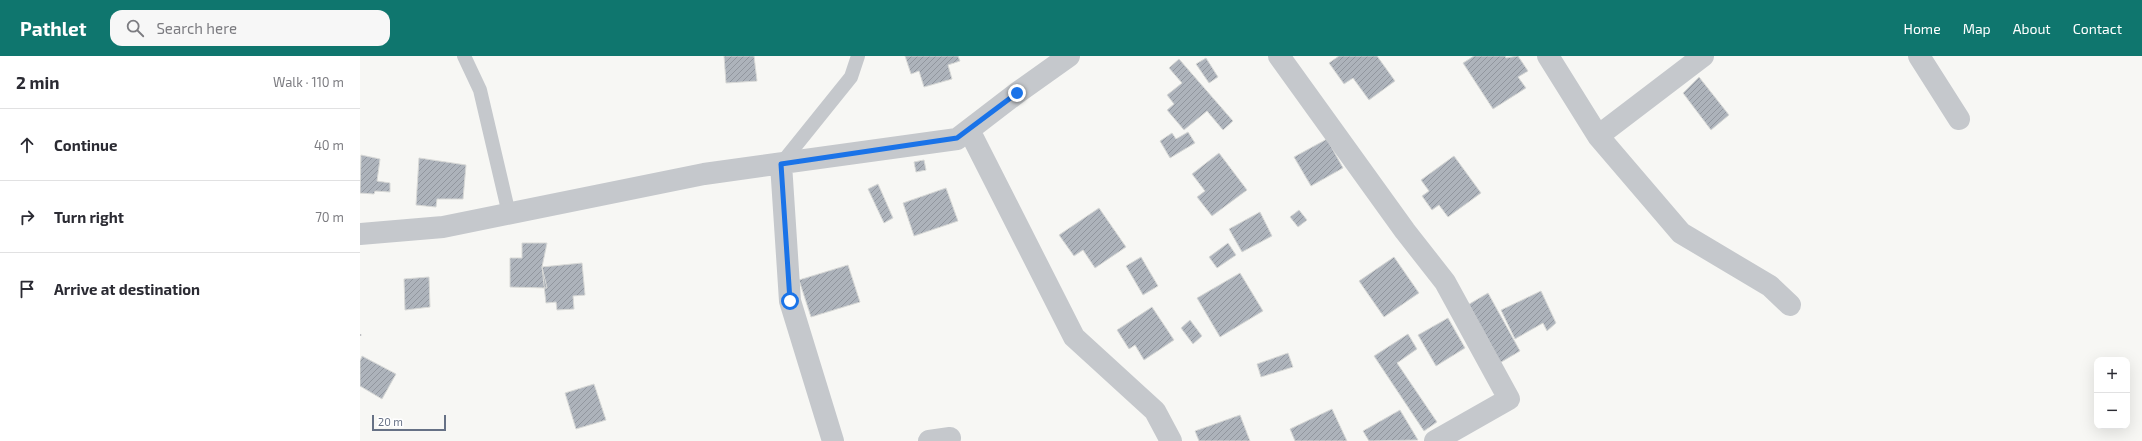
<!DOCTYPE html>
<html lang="en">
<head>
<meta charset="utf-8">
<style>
  :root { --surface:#fff; --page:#f7f7f7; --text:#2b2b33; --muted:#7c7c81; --line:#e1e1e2; --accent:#0f766e }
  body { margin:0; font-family:"Exo 2",sans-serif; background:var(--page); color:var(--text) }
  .controls { position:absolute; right:12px; bottom:12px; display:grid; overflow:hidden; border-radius:8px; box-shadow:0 4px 16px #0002 }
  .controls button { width:36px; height:36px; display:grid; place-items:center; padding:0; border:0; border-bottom:1px solid var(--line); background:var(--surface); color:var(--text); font:20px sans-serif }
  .scale { position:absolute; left:12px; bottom:10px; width:74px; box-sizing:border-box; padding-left:4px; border:2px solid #667185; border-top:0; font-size:11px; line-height:14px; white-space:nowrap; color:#667185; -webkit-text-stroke:3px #fff; paint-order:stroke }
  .stop { position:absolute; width:12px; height:12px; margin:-9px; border:3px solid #1a73e8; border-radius:50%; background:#fff }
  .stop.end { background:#1a73e8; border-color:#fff; box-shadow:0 1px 4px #0008 }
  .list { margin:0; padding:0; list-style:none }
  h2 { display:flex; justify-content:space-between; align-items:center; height:52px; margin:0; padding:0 16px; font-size:17px }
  h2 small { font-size:13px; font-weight:400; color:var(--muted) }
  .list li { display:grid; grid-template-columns:26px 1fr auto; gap:12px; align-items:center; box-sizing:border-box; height:72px; padding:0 16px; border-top:1px solid var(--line) }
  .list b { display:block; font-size:15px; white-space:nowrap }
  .list em { font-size:13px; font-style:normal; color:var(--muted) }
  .icon { flex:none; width:22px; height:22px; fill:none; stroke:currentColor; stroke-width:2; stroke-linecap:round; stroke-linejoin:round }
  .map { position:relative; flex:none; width:1782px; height:385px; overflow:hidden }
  header { display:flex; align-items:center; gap:24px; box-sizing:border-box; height:56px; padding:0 20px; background:var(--accent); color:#fff }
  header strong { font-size:19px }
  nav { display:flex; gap:22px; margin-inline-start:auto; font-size:14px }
  .search { width:280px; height:36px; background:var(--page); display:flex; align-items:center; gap:10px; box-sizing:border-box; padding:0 14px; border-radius:12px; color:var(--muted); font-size:15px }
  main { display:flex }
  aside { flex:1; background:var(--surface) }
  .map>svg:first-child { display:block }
  .building { fill:url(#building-hatch); stroke:#d8d9d7 }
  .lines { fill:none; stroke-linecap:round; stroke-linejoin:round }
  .path { stroke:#bfc0c3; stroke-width:2.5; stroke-dasharray:2 2; stroke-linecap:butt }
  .lane { stroke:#c5c8cc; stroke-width:14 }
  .street { stroke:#c5c8cc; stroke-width:22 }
  .route { stroke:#1a73e8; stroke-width:5 }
</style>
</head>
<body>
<header>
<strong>Pathlet</strong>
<div class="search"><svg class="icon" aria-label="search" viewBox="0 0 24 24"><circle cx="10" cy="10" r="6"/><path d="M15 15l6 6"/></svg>Search here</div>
<nav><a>Home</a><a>Map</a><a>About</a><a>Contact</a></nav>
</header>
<main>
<aside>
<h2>2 min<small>Walk · 110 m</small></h2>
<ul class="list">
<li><svg class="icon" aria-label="ahead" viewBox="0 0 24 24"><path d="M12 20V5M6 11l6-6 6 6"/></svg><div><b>Continue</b></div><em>40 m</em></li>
<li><svg class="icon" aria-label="right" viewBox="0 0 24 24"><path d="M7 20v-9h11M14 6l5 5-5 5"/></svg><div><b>Turn right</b></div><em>70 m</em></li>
<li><svg class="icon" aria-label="arrive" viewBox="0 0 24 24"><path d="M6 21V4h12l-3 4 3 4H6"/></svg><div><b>Arrive at destination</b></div></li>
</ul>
</aside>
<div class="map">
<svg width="1782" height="385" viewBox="0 0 1782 385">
  <defs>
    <pattern id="building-hatch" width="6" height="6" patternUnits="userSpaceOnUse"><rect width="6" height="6" fill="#adb3bb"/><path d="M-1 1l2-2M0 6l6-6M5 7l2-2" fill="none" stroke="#91969e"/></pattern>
  </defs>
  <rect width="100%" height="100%" fill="#f7f7f4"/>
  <path class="building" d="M364,0H394L397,25L366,27Z
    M545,0H598L600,5L588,9L592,23L564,31L559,15L551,18Z
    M979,0H1017L1035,25L1009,44L993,22L984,28L969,7Z
    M1114,0H1145L1146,2L1158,0L1168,15L1158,21L1166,32L1133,53L1103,7Z
    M846,2L858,21L849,27L836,8Z
    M819,3L873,65L863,74L847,55L824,74L807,54L814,48L807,39L822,27L809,12Z
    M1339,21L1369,59L1351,74L1323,37Z
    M828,76L835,87L810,102L800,85L812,77L816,83Z
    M967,83L983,112L951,130L934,101Z
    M859,97L887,134L852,160L837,141L845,135L832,118Z
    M1,99L20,103L17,125L30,127V136L15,135L14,138L0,137Z
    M1094,100L1121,137L1088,161L1079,149L1072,154L1062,140L1069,135L1061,124Z
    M59,102L106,109L103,143H77L76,151L56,149Z
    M564,104L566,114L556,116L554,106Z
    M518,128L533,162L524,167L508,133Z
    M586,132L598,165L554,180L543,147Z
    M739,152L766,191L735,212L723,194L714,200L699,179Z
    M939,154L947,164L938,171L930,161Z
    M900,156L912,180L882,196L869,173Z
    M162,187H187L182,211L187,232L150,231V202H162Z
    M868,187L876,199L857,212L849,201Z
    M781,201L798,230L783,239L766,210Z
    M1034,201L1059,237L1024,261L999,225Z
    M222,207L225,239L213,240L214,253L197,254L196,246L186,247L182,211Z
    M488,209L500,246L451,261L439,224Z
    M880,217L903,255L860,281L837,242Z
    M69,221L70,251L45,254L44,223Z
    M1181,235L1196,267L1187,275L1183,267L1155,283L1141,254Z
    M1128,237L1160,295L1138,308L1106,250Z
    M792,251L814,284L784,304L775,289L769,293L757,274Z
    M1088,262L1105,292L1076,310L1058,279Z
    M830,264L842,280L833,288L821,272Z
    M1048,278L1057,293L1037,307L1077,366L1064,375L1014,300Z
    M928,297L933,311L901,321L897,308Z
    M2,300L36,318L22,343L0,330V305Z
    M234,328L246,364L216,373L205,337Z
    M972,353L987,385H935L930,373Z
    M1040,354L1058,384L1009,385L1003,375Z
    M880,359L890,385H839L835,375Z"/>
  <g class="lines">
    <path class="path" d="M0,278V282"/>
    <path class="lane" d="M104,0L120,34L149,158
      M421,108L491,21L498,0"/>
    <path class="street" d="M919,0L1045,175L1085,226L1149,343L1075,385
      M1188,0L1238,80L1321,177L1410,230L1430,249
      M1559,0L1599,63
      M609,74L714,281L795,355L811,385
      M1238,80L1343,0
      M421,108L430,245L473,385
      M0,178L83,171L344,118L597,83L657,37L709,0
      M569,385L590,382"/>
  </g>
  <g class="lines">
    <path class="route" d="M430,245L421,108L597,82L657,37"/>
  </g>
</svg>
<div class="controls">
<button>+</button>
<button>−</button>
</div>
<div class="scale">20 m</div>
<div class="stop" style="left:430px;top:245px"></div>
<div class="stop end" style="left:657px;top:37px"></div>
</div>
</main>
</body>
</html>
